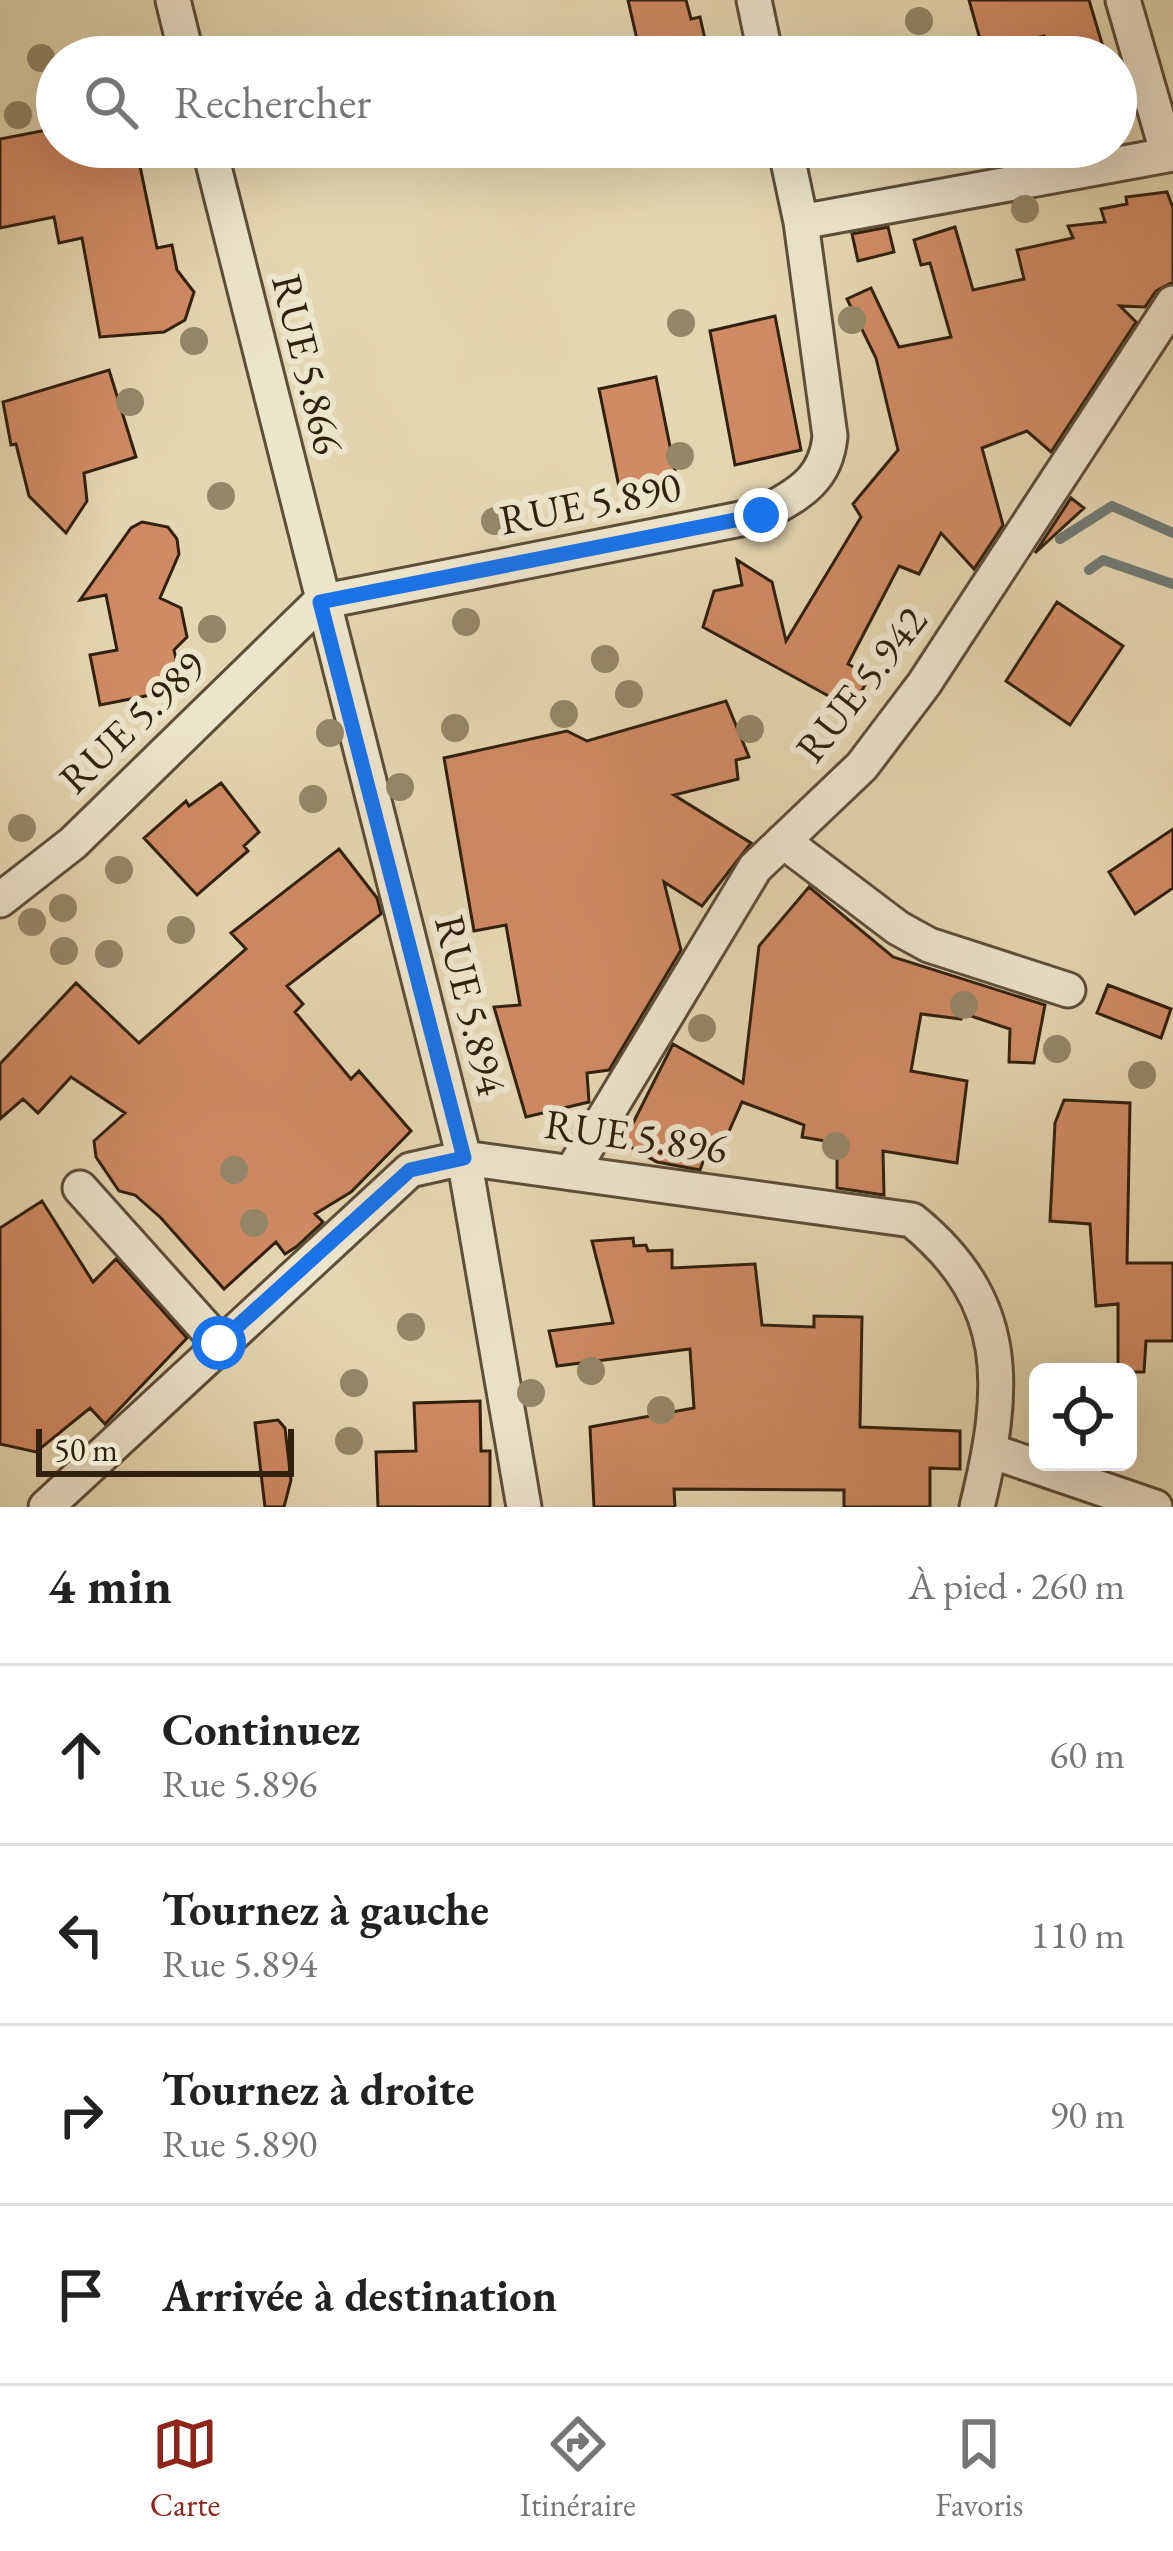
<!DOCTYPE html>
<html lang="fr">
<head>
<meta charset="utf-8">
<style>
  :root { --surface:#fff; --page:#f6f6f6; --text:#222; --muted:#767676; --line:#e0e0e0; --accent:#8f2418 }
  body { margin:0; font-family:"EB Garamond",serif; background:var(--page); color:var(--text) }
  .controls { position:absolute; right:36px; bottom:36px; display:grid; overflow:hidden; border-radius:18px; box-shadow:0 12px 48px #0002 }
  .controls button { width:108px; height:108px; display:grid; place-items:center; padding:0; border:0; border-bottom:3px solid var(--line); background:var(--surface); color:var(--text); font:60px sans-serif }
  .scale { position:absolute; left:36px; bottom:30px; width:258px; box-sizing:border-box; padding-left:12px; border:6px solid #30200e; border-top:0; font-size:33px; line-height:42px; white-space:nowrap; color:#30200e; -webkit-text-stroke:9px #ede4cc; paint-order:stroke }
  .stop { position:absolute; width:36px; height:36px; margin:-27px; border:9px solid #1a73e8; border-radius:50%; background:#fff }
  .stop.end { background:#1a73e8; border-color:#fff; box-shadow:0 3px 12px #0008 }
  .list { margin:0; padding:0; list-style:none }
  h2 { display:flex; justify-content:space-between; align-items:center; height:156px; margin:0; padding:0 48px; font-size:51px }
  h2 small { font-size:39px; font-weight:400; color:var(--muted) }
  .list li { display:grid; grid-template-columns:78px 1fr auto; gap:36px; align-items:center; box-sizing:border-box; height:180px; padding:0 48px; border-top:3px solid var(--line) }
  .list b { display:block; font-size:45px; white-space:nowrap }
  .list p { margin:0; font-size:39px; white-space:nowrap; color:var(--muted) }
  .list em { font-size:39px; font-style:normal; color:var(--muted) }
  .icon { flex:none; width:66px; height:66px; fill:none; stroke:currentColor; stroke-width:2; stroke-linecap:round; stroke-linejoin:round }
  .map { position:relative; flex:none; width:1173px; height:1507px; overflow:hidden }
  .search { position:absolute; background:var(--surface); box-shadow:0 12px 48px #0002; left:36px; right:36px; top:36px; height:132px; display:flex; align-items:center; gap:30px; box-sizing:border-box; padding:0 42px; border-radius:66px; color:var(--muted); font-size:45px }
  .sheet { height:876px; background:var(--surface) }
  nav { display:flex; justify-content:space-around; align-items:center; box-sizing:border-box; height:168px; border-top:3px solid var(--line); background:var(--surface); font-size:33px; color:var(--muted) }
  nav a { display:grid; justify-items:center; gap:6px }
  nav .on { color:var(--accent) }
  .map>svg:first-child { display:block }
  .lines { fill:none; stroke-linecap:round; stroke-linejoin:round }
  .stream { stroke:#707a74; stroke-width:10 }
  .building { fill:#d08a64; stroke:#30200e; stroke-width:3 }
  .minor-casing { stroke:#5d4e37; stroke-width:39 }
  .minor { stroke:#ede4cc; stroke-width:33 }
  .tree { fill:#948768 }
  .route { stroke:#1a73e8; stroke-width:15 }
  .labels { text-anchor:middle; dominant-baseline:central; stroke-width:12; stroke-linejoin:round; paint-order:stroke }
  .street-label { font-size:42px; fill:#30200e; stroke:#ede4cc }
</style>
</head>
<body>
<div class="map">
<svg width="1173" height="1507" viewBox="0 0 1173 1507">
  <rect width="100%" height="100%" fill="#e4d6b1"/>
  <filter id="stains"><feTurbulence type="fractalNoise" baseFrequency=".00167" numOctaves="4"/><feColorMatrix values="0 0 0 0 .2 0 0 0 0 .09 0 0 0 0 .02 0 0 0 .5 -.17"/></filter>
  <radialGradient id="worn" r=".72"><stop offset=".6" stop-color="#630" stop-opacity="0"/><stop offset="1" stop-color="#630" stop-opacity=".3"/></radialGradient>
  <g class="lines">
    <path class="stream" d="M1060,539L1112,506L1173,533
      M1089,570L1103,560L1173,584"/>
  </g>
  <path class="building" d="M628,0H686L691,19L700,17L709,57H641Z
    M969,0H1089L1106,57H1051L1044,36L983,50Z
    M57,128V147H136L157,248L172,245L177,270L194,292L185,320L164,332L100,337L82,238L59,243L54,217L0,228V139Z
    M1167,192L1173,208V282L1156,291L1145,307L1120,306L1136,322L1051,452L1027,431L982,448L1003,525L974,569L941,533L919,574L899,566L848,664L870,676L856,701L850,697L845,705L703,627L714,591L742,585L737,560L772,582L786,641L861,517L853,504L898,450L876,358L847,299L871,288L899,347L951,337L930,263L921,265L914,240L955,227L973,290L1024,279L1017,250L1073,238L1068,226L1105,222L1101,209L1127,204L1126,197Z
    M888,227L894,252L858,261L852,234Z
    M775,316L801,450L735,465L710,331Z
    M109,370L136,457L84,473L87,501L66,533L29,496L16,444L11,445L3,402Z
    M656,377L676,476L619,487L599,389Z
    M1071,498L1084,508L1035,553Z
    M142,522L168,527L177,539L179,554L160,598L181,608L187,637L174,650L178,668L167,670L171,691L100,705L90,655L117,650L106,595L80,600L131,528Z
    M1057,602L1123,646L1070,725L1006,681Z
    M726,701L749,757L736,760L738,779L674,795L751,843L702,906L664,882L681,950L609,1070L587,1073L589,1102L526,1117L494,1007L520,1005L506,925L474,931L444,758L567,731L587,741Z
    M221,783L259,832L244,846L248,851L197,895L144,838L186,801L189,806Z
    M1173,829V888L1135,914L1109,872Z
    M339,849L377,898L381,914L287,986L303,1004L295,1012L351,1079L359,1071L411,1131L351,1192L315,1214L323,1222L296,1247L285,1254L276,1242L224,1289L161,1218L135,1195L119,1191L96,1157L94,1141L125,1113L71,1077L38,1113L23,1099L0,1119V1064L76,983L139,1043L246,949L231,933Z
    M809,887L893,957L1045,1005L1034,1063L1009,1062L1010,1029L962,1013L961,1019L921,1014L911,1071L967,1081L957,1163L883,1151L884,1195L837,1188V1143L802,1137L804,1125L742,1102L714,1165L704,1159L700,1170L657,1162L623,1143L673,1044L743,1083L759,946Z
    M1108,985L1171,1009L1161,1038L1097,1013Z
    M1064,1100L1130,1103L1127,1263H1173V1341H1146L1144,1372H1118V1304L1096,1306L1090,1224L1050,1221L1055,1123Z
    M42,1201L93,1282L116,1259L187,1338L105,1424L90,1408L36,1452L0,1444V1228Z
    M633,1238L634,1246L646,1245L648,1251L672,1250V1268L755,1264L762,1325L814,1327V1316L862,1317L860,1427L960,1431V1469L930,1468V1507H844V1490L674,1489L675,1507H594L590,1427L694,1408L690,1349L557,1366L549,1331L613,1323L592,1241Z
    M480,1401L481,1451H490V1507H378L376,1452L416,1451L414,1403Z
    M278,1420L285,1428L291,1480L284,1507H265L255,1423Z"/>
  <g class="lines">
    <g class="minor-casing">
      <path id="minor" d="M173,0L187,57
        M754,0L766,57
        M1123,0L1168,155
        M209,147L464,1158L524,1507
        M801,222L1173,154
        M320,602L761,515C798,494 826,481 830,436L801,222L785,147
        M783,841L898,928L929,945L1068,990
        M0,900L73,843L320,602
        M571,1173L755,868L862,766L924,684L1173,303
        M80,1188L219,1343
        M991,1451L1155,1507
        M46,1507L410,1170L464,1158L912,1220C1013,1302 1006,1389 977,1507"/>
    </g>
    <use href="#minor" class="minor"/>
  </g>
  <g class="tree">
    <circle cx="919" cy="21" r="14"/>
    <circle cx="41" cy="58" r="14"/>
    <circle cx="18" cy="115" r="14"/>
    <circle cx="1025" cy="209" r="14"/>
    <circle cx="852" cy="320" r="14"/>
    <circle cx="681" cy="323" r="14"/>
    <circle cx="194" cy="341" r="14"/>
    <circle cx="130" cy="402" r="14"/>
    <circle cx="680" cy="456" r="14"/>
    <circle cx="221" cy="496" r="14"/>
    <circle cx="495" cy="521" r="14"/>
    <circle cx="466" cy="622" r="14"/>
    <circle cx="212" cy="629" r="14"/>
    <circle cx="605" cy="659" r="14"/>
    <circle cx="629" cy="694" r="14"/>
    <circle cx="564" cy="714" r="14"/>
    <circle cx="455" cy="728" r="14"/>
    <circle cx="750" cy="729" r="14"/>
    <circle cx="330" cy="733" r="14"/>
    <circle cx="400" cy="787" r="14"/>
    <circle cx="313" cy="799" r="14"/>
    <circle cx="22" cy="828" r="14"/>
    <circle cx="119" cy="870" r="14"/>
    <circle cx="63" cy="908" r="14"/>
    <circle cx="32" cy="922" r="14"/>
    <circle cx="181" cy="930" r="14"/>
    <circle cx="64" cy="951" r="14"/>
    <circle cx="109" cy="954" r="14"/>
    <circle cx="964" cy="1005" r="14"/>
    <circle cx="702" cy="1028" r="14"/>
    <circle cx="1057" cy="1049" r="14"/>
    <circle cx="1142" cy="1075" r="14"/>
    <circle cx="836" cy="1146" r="14"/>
    <circle cx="234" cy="1170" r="14"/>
    <circle cx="254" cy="1223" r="14"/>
    <circle cx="411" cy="1327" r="14"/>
    <circle cx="591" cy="1371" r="14"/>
    <circle cx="354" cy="1383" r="14"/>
    <circle cx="531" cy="1393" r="14"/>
    <circle cx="661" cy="1410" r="14"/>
    <circle cx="349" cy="1441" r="14"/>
  </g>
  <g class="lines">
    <path class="route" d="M219,1343L410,1170L464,1158L320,602L761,515"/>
  </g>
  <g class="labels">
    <g class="street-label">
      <text transform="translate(308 364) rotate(76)">RUE 5.866</text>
      <text transform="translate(590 503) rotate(-11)">RUE 5.890</text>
      <text transform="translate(861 684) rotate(-52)">RUE 5.942</text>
      <text transform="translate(132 722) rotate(-44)">RUE 5.989</text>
      <text transform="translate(471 1005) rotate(76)">RUE 5.894</text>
      <text transform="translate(636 1136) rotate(8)">RUE 5.896</text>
    </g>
  </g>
  <rect width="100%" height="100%" filter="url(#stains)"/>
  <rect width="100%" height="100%" fill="url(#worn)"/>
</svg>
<div class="controls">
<button><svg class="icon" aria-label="locate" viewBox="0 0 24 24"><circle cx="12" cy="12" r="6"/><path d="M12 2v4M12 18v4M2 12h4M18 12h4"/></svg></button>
</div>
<div class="scale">50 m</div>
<div class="stop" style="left:219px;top:1343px"></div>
<div class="stop end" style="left:761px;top:515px"></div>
<div class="search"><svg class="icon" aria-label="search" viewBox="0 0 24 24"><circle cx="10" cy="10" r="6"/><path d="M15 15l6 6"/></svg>Rechercher</div>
</div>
<section class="sheet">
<h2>4 min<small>À pied · 260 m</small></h2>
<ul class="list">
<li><svg class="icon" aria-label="ahead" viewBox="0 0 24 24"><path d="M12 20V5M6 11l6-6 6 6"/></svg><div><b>Continuez</b><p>Rue 5.896</p></div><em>60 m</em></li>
<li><svg class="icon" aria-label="left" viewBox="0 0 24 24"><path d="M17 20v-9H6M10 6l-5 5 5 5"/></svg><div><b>Tournez à gauche</b><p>Rue 5.894</p></div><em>110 m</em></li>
<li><svg class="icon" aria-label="right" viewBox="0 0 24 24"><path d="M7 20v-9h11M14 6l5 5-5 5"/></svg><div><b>Tournez à droite</b><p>Rue 5.890</p></div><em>90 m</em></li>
<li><svg class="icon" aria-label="arrive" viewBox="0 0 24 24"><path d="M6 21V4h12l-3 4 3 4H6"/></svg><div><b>Arrivée à destination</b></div></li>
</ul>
</section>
<nav>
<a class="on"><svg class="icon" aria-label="map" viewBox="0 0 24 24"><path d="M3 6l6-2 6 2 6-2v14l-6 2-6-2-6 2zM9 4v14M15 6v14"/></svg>Carte</a>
<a><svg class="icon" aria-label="directions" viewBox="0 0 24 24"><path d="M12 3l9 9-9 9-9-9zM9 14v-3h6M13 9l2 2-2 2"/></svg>Itinéraire</a>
<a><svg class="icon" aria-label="saved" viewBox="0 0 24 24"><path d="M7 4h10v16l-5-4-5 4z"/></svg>Favoris</a>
</nav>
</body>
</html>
